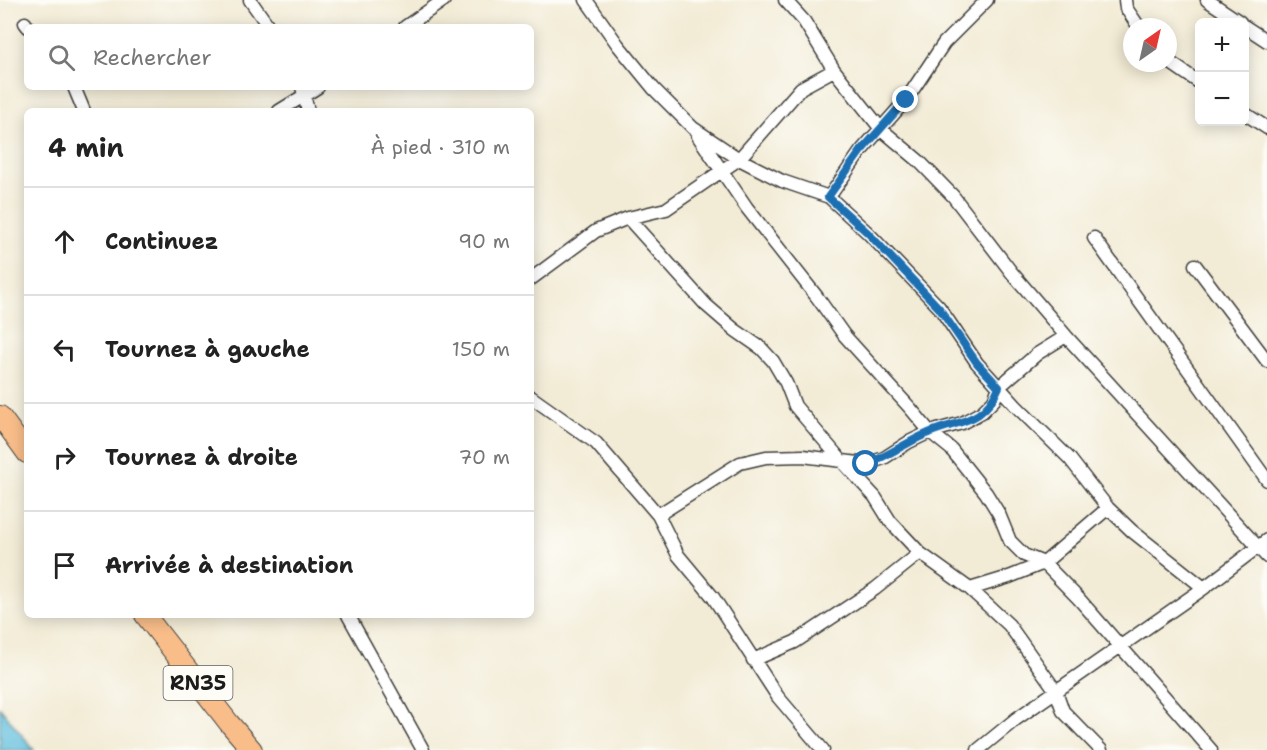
<!DOCTYPE html>
<html lang="fr">
<head>
<meta charset="utf-8">
<style>
  :root { --surface:#fff; --page:#f6f6f6; --text:#222; --muted:#767676; --line:#e0e0e0 }
  body { margin:0; font-family:"Shantell Sans",sans-serif; background:var(--page); color:var(--text) }
  .controls { position:absolute; right:18px; top:18px; display:grid; overflow:hidden; border-radius:9px; box-shadow:0 3px 15px #0003 }
  .controls button { width:54px; height:54px; display:grid; place-items:center; padding:0; border:0; border-bottom:2px solid var(--line); background:var(--surface); color:var(--text); font:30px sans-serif }
  .compass { position:absolute; left:1123px; top:18px; width:54px; height:54px; border-radius:50%; background:var(--surface); box-shadow:0 3px 15px #0003; rotate:34deg }
  .stop { position:absolute; width:18px; height:18px; margin:-14px; border:4px solid #1f6fb2; border-radius:50%; background:#fff }
  .stop.end { background:#1f6fb2; border-color:#fff; box-shadow:0 2px 6px #0008 }
  .list { margin:0; padding:0; list-style:none }
  h2 { display:flex; justify-content:space-between; align-items:center; height:78px; margin:0; padding:0 24px; font-size:26px }
  h2 small { font-size:20px; font-weight:400; color:var(--muted) }
  .list li { display:grid; grid-template-columns:39px 1fr auto; gap:18px; align-items:center; box-sizing:border-box; height:108px; padding:0 24px; border-top:2px solid var(--line) }
  .list b { display:block; font-size:22px; white-space:nowrap }
  .list em { font-size:20px; font-style:normal; color:var(--muted) }
  .icon { flex:none; width:33px; height:33px; fill:none; stroke:currentColor; stroke-width:2; stroke-linecap:round; stroke-linejoin:round }
  .map { position:relative; flex:none; width:1267px; height:750px; overflow:hidden }
  .search { position:absolute; background:var(--surface); box-shadow:0 3px 15px #0003; left:24px; top:24px; width:510px; height:66px; display:flex; align-items:center; gap:15px; box-sizing:border-box; padding:0 21px; border-radius:9px; color:var(--muted); font-size:22px }
  .panel { position:absolute; background:var(--surface); box-shadow:0 3px 15px #0003; left:24px; top:108px; width:510px; height:510px; border-radius:9px }
  .map>svg:first-child { display:block }
  .water { fill:#5fbedd; stroke:#3e6d7c; stroke-width:1.5 }
  .lines { fill:none; stroke-linecap:round; stroke-linejoin:round }
  .street-casing { stroke:#3c3b38; stroke-width:15 }
  .primary-casing { stroke:#3c3b38; stroke-width:22 }
  .street { stroke:#fff; stroke-width:12 }
  .primary { stroke:#f8bd89; stroke-width:20 }
  .route { stroke:#1f6fb2; stroke-width:8 }
  .labels { text-anchor:middle; dominant-baseline:central; stroke-width:5; stroke-linejoin:round; paint-order:stroke }
  .shield { fill:#fdfcf7; stroke:#605f5e; stroke-width:1.5 }
  .shield-label { font-size:20px; font-weight:bold; fill:#1c1c1c }
</style>
</head>
<body>
<div class="map">
<svg width="1267" height="750" viewBox="0 0 1267 750">
  <rect width="100%" height="100%" fill="#fdfcf7"/>
  <filter id="ink" filterUnits="userSpaceOnUse"><feTurbulence type="fractalNoise" baseFrequency=".0167" numOctaves="2"/><feDisplacementMap in="SourceGraphic" scale="12" xChannelSelector="R" yChannelSelector="G"/><feConvolveMatrix kernelMatrix="1 2 1 2 8 2 1 2 1" color-interpolation-filters="sRGB"/></filter>
  <filter id="wash" filterUnits="userSpaceOnUse"><feTurbulence type="fractalNoise" baseFrequency=".008" numOctaves="4" result="noise"/><feDisplacementMap in="SourceGraphic" scale="24" xChannelSelector="R" yChannelSelector="G"/><feGaussianBlur stdDeviation="1.35" result="paint"/><feColorMatrix in="noise" values="0 0 0 0 0 0 0 0 0 0 0 0 0 0 0 0 0 1.4 0 .05"/><feComposite in="paint" operator="in"/></filter>
  <g filter="url(#wash)">
    <rect width="100%" height="100%" fill="#f2ebd5"/>
    <path class="water" d="M0,708L34,750H0Z"/>
  </g>
  <g filter="url(#ink)">
    <g class="lines">
      <g class="street-casing">
        <path id="street" d="M250,0L269,27
          M586,0L618,45L654,89L693,128L739,159L782,181L829,197L868,233L939,307L977,363L1016,406L1070,459L1108,508L1132,531L1204,588
          M785,0L804,21L834,70L881,129L919,161L953,196L1012,273L1066,336L1267,557
          M1125,0L1126,8L1139,27
          M1207,0L1240,22
          M25,23L28,27
          M1244,26L1267,41
          M405,27L444,0
          M1168,61L1200,83
          M74,87L84,111
          M302,87L308,111
          M279,111L318,87
          M1244,113L1267,128
          M698,136L747,208L817,297L844,335L911,409L930,432L951,449L986,493L999,514L1010,541L1024,555L1044,563L1079,599L1211,750
          M829,197L861,151L906,100L944,43L987,0
          M628,218L706,305L735,330L761,348L773,361L786,383L795,406L840,459L875,497L890,521L920,553L970,589L1009,625L1056,691L1063,711L1101,750
          M1094,238L1267,480
          M1195,265L1267,361
          M531,279L596,231L628,218L666,209L739,159L801,88L834,70
          M531,397L596,443L658,515L678,555L713,597L778,697L823,750
          M658,515L740,463L766,457L803,456L866,464L884,458L909,442L930,432L962,423L982,412L994,400L999,387L1037,354L1066,336
          M970,589L1009,577L1044,563L1108,508
          M348,615L423,750
          M753,660L795,642L875,589L920,553
          M978,750L1016,719L1204,588L1267,540"/>
      </g>
      <g class="primary-casing">
        <path id="primary" d="M0,416L27,453
          M145,615L229,723L252,750"/>
      </g>
      <use href="#street" class="street"/>
      <use href="#primary" class="primary"/>
    </g>
  </g>
  <g class="lines" filter="url(#ink)">
    <path class="route" d="M866,464C887,457 904,444 924,435C957,419 982,427 999,387L977,363L939,308L868,233L828,197L861,151L906,100"/>
  </g>
  <g class="labels">
    <rect class="shield" x="163.5" y="666" width="69" height="34" rx="4.5"/>
    <g class="shield-label">
      <text x="198" y="683">RN35</text>
    </g>
  </g>
</svg>
<div class="controls">
<button>+</button>
<button>−</button>
</div>
<svg class="compass" viewBox="-18 -18 36 36"><path d="M0-13l5 13h-10z" fill="#e53935"/><path d="M0 13l5-13h-10z" fill="#767676"/></svg>
<div class="stop" style="left:866px;top:464px"></div>
<div class="stop end" style="left:906px;top:100px"></div>
<div class="search"><svg class="icon" aria-label="search" viewBox="0 0 24 24"><circle cx="10" cy="10" r="6"/><path d="M15 15l6 6"/></svg>Rechercher</div>
<section class="panel">
<h2>4 min<small>À pied · 310 m</small></h2>
<ul class="list">
<li><svg class="icon" aria-label="ahead" viewBox="0 0 24 24"><path d="M12 20V5M6 11l6-6 6 6"/></svg><div><b>Continuez</b></div><em>90 m</em></li>
<li><svg class="icon" aria-label="left" viewBox="0 0 24 24"><path d="M17 20v-9H6M10 6l-5 5 5 5"/></svg><div><b>Tournez à gauche</b></div><em>150 m</em></li>
<li><svg class="icon" aria-label="right" viewBox="0 0 24 24"><path d="M7 20v-9h11M14 6l5 5-5 5"/></svg><div><b>Tournez à droite</b></div><em>70 m</em></li>
<li><svg class="icon" aria-label="arrive" viewBox="0 0 24 24"><path d="M6 21V4h12l-3 4 3 4H6"/></svg><div><b>Arrivée à destination</b></div></li>
</ul>
</section>
</div>
</body>
</html>
